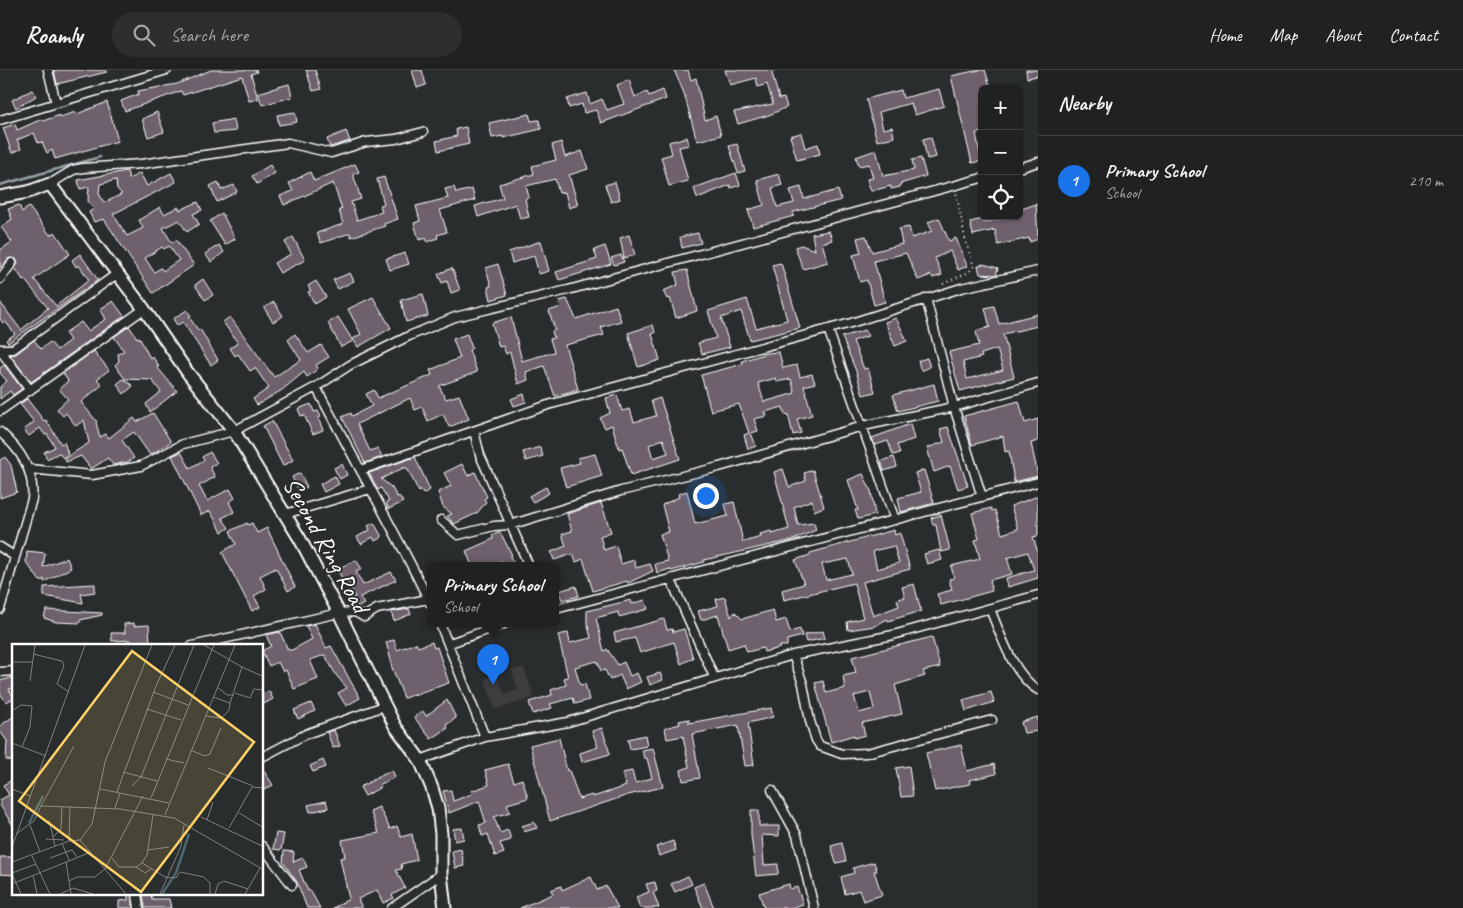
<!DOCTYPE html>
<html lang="en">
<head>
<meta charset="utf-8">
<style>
  :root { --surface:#202222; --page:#2d2f2f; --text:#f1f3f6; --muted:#a2a4a5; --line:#3d3f40; --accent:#1a73e8 }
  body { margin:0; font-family:Caveat,sans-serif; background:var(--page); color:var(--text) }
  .controls { position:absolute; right:15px; top:15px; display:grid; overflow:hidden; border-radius:8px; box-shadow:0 1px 4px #0004 }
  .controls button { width:45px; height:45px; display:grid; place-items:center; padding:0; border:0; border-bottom:1px solid var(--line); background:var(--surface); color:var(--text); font:25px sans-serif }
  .you { position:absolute; left:705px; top:425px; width:18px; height:18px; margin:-12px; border:4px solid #fff; border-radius:50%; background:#1a73e8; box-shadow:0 0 0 8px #1a73e833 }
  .badge { display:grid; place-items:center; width:32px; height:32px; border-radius:50%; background:var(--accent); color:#fff; font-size:16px; font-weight:700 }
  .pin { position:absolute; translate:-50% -41px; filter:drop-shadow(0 1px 2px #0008) }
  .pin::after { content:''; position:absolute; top:26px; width:18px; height:15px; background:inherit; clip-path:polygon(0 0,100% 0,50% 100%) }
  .popup { position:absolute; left:427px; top:492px; width:132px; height:65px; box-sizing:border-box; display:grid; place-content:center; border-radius:8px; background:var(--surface); filter:drop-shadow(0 1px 4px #0005); font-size:16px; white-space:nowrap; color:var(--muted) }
  .popup b { font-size:19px; color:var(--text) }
  .popup::after { content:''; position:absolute; left:50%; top:100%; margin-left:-10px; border:10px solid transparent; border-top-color:var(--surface) }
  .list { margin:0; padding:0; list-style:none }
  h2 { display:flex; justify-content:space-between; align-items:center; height:65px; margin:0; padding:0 20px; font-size:21px }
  h2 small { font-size:16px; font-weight:400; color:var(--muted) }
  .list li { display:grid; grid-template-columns:32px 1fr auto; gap:15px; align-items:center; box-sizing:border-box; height:90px; padding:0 20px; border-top:1px solid var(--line) }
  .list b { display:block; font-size:19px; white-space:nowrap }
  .list p { margin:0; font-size:16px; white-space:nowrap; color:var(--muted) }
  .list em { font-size:16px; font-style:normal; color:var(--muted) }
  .icon { flex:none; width:28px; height:28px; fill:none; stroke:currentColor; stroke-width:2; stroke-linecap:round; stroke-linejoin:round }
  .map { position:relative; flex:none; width:1038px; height:838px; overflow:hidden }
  header { display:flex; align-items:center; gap:30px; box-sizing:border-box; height:70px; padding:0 25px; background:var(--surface); border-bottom:1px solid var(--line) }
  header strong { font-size:24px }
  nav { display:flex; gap:28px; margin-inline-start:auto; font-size:18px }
  .search { width:350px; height:45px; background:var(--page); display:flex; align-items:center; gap:12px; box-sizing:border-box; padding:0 18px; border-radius:28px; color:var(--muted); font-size:19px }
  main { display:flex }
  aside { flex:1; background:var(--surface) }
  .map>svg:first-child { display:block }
  .built { fill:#3e3c41 }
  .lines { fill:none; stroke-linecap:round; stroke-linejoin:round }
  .stream { stroke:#94a4aa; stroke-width:2.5 }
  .building { fill:#6e606d; stroke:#fff; fill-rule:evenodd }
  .street-casing { stroke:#fff; stroke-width:11 }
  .secondary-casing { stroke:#fff; stroke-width:15 }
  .path { stroke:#fff; stroke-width:2; stroke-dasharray:1 4; stroke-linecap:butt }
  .street { stroke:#2a2d2e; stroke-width:8 }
  .secondary { stroke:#2a2d2e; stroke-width:11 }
  .labels { text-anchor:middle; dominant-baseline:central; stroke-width:4; stroke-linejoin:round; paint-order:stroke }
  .street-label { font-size:25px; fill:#fff; stroke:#2a2d2e }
  .inset-river { fill:none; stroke:#4d6771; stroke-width:2.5 }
  .inset-road { fill:none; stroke:#7f8182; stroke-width:1 }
  .view { fill:#ffd166; fill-opacity:0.15; stroke:#ffd166; stroke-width:2.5 }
  .inset-edge { fill:none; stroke:#fff; stroke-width:2.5 }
</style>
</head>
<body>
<header>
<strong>Roamly</strong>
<div class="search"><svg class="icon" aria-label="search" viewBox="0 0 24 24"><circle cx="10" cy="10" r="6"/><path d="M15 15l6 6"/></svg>Search here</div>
<nav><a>Home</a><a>Map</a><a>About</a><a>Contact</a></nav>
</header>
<main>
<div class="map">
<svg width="1038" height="838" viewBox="0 0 1038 838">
  <rect width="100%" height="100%" fill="#2a2d2e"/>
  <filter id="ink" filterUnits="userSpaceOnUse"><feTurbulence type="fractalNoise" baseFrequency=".02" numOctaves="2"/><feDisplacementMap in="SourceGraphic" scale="10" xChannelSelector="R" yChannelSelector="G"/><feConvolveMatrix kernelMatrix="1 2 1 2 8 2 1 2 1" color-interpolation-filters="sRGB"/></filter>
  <g filter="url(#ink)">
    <path class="built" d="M524,597L534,627L495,640L485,609L497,605L504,624L518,620L512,600Z"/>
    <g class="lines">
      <path class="stream" d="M0,115L100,87"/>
    </g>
    <path class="building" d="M54,0H106L107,2L57,14Z
      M211,0H256L257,2L251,4L258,29L249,31L242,6L183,25L181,21L125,41L121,31L139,24L138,21L177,14Z
      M306,0H315L321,19L313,21Z
      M412,0H422L426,15L417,18Z
      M674,0H688L691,10L696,8L705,50L716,46L721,65L697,71L684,23Z
      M725,0H775L772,3L779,29L784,28L787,37L769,45L738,54L734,42L773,34L767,14L758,17L756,8L730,15Z
      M979,0H985L991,19H982V62L976,63L981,91L972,93L951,6Z
      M1026,0H1038V6L1027,8Z
      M629,10L635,27L647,22L649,26L663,20L666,29L601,53L596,40L584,43L582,34L569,38L567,29L587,23L590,34L602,29L607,40L624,34L617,15Z
      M289,14L292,27L262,35L258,23Z
      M939,19L944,36L915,45L911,33L879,42L883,59L892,57L894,67L877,71L866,29L901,20L903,28Z
      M32,20L36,26L16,38L12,30Z
      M107,32L118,71L55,89L52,80L47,83L42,72L38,73L34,63L17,70L21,79L12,83L3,58L15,54L17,60L42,49L43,51L60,45V47L76,42L77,44Z
      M157,42L164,62L148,67L142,49Z
      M295,42L297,52L279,55L277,45Z
      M529,44L531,51L539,50L541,59L503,68V66L492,68L489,53Z
      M234,49L236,61L214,63L212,53Z
      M466,57L469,74L438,81L436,71L457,66L456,59Z
      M346,61L350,71L330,77L327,69Z
      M801,63L805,78L818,74L820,84L797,90L790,66Z
      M687,67L689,75L679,77L688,111L669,116L661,87L672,84L669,72Z
      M931,67L936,87L927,89L923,69Z
      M561,72L565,87L582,81L588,99L569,105L578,135L569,138L565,122L559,123L555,109L526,116L529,127L525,129L529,147L520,149L516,134L478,147L475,136L503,128L499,114L534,104L532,96L556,90L552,75Z
      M737,74L745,101L738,103L729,76Z
      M876,80L883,106L914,100L912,90L921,88L926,106L900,114V117L891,119V116L871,121L867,109L873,108L869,94L859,96L856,87Z
      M355,94L359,102L353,104L361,129L351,132L357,150L382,142L380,135L384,134L377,109L384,107L398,149L384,154L385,156L351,167L350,163L321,173L317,163L343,154L339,140L342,139L333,113L284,135L280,126L293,121L289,113L310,102L314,111Z
      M270,95L275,103L257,114L252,106Z
      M127,101L129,109L140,103L147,116L171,103L176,112L113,144L127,166L143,158L139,150L160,137L164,144L178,137L180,140L198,132L202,140L193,144L199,154L187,162L179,150L163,158L172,173L176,170L194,195L153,223L104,149L94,152L89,142L94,139L88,131L89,117L80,119L78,110ZM116,110L117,119L122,124L104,133L99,123L100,114ZM169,176L179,190L163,201L161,198L154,202L145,188L162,177L164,179Z
      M736,103L740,115L731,118L730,115L697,128L694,118Z
      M779,104L782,115L772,118L777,137L794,133L790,120L801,117L804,129L838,120L841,130L793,142L794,146L753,157L748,140L764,135L757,110Z
      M218,112L221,120L234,115L237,122L217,132L210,116Z
      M615,112L620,129L611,132L605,115Z
      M454,117L456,123L472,119L475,130L440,140L447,162L437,165L438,168L427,172L426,168L419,170L414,153L420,151L416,136L448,128L445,119Z
      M1036,134L1038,169L1030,172L1029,168L998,175L995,160L973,165L970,152L983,149L984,153L1004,148V146H1019V140Z
      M19,135L22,142L29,137L50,165L55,162L70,184L34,209L56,236L89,210L79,195L76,197L72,190L80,184L98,210L8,273L6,270L15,264L5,251L3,253L0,249V232L21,260L48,238L24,209L23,210L15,198L18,193L16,189L9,188L0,198V180L12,172L1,157L12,149L8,139Z
      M222,143L235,169L225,175L210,151Z
      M939,148L949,171L956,168L967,196L958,200L950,181L935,188L942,205L933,208L931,205L918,210L906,183L874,191L885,232L874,235L867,210L860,212L853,185L861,183L857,168L866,166L872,182L902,174L899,159L909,157L912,168L932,161L928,152Z
      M829,161L832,170L822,173L828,192L803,199L795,177L801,175L815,180L812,164Z
      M698,163L701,173L682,178L680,167Z
      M629,165L635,185L624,188L620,168Z
      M293,167L305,190L280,203L274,193L291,184L285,172Z
      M541,171L549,201L539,204L534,186L512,193L509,182Z
      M219,175L224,182L211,192L205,184Z
      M605,176L611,194L559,210L556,202L597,189L594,180Z
      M405,183L409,194L390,200L386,189Z
      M621,185L624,192L614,195L611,188Z
      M781,193L800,258L750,270L741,241L721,248L730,277L702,284L698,273L716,268L708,241L747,229L756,258L787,250L772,195Z
      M498,194L507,225L491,230L488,217L491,216L486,198Z
      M983,194L998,198L996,205L980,204L978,196Z
      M452,198L460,220L451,223L447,211L442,213L438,204Z
      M687,200L697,241L676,248L670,228L667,229L663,221L678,215L675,202Z
      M350,203L354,211L338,219L333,210Z
      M203,209L213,225L205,230L195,215Z
      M316,211L326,227L315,234L308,222L311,221L308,216Z
      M423,224L428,246L406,252L401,230Z
      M373,227L391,258L358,277L353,269L361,264L348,239Z
      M567,229L576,249L616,236L621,251L601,257L604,265L565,275L578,319L555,326L544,296L526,302L528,310L518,314L510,282L506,284L503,276L499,277L492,253L511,247L522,291L554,282L550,269L554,268L552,261L555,260L549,241L561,237L559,231Z
      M113,231L124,246L31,312L10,285L16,284L34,270L41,279L50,272L57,280L70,270L65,263L72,258L81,252L88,261L106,249L100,239Z
      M274,232L283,246L273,252L264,238Z
      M994,236L999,254L1038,244V256L1003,264L1014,307L960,321L949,282L979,275L976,261L990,257L985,238ZM997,279L1003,300L967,309L963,292L982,287L981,284Z
      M187,240L191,246L189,247L198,260L200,259L218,290L211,295L183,252L177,255L173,249Z
      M230,247L274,307L301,290L288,270L295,264L308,283L321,275L329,287L316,295L318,298L314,302L307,307L304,302L282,320L257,335L253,329L269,318L255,298L250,301L238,284L235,286L230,278L238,273L223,252Z
      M338,247L353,271L341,277L328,253Z
      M896,248L907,271L895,276L885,252Z
      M653,255L655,263L652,264L660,290L638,297L628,263Z
      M129,256L137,268L139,267L150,288L152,286L159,296L157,297L177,321L150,342L146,334L161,322L152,310L125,309L115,295L119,291L118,284L124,281L114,267Z
      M865,260L868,266L853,271L864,299L868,298L875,322L863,325L856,301L842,267Z
      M467,264L472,278L469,280L477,302L439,316L446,329L459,325L469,349L449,357L443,344L428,351L422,337L415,340L410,328L357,354L370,381L378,378L382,387L365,393L342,347L351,343L352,346L372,336L366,324L374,320L378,328L432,305L430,300L460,288L453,269Z
      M94,281L109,300L97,309L102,315L81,332L97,352L96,353L100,367L106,364L109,368L134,348L137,352L153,343L171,372L150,385L134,362L122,370L134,388L128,392L113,395L108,388L91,399L81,386L66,392L65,388L89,373L84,350L76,356L66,343L63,346L57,339L68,329L59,319L68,311L63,303Z
      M779,282L783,298L797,295L800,307L812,304L815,313L804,316L812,345L797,349L801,363L793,365L788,344L785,345L783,337L765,342L767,346L754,349L758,361L751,363L756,376L748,379L744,365L749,363L739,334L711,341L701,305L743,294L742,291L767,283ZM776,308L777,312L791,309L795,323L764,332L758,313Z
      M927,288L930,297L921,301L918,291Z
      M4,295L22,319L13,325L10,321L0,329V317L7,311L0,303V298Z
      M123,309L133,316L124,324L117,314Z
      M934,314L938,331L898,341L893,325Z
      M524,324L526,332L514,336L511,329Z
      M617,325L622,341L630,339L634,352L656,346L651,331L660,328L680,389L631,405L622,378L619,379L612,355L605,358L600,348L610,343L606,328ZM663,369L668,383L653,388L649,375Z
      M27,329L44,351L46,350L61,374L64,372L68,384L63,388L59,383L47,389L44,382L55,377L47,364L45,365L40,358L29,366L24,360L34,352L20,334Z
      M1019,331L1025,353L1038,349V371L1031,373L1038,406L1014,412L1009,381L1005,382L1003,366L972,375L964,346Z
      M311,334L314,342L318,341L321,347L318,348L323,360L313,364L304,345L301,346L298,339Z
      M272,351L293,390L283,396L263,356Z
      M910,354L914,369L897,375L900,383L893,385L888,371L875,375L872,368Z
      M948,357L968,416L958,419L950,396L934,402L927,378L944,372L940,359Z
      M540,377L543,386L526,391L523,382Z
      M181,382L190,398L204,390L202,387L210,382L217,393L210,397L215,407L199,416L207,431L230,419L235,428L229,432L234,442L222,448L229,458L222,462L210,441L201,445L172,386Z
      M595,384L602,406L566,417L560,398L580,393L578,388Z
      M5,387L11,395L17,422L0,428V390Z
      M415,387L430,420L423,424L421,420L419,422L407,398H403L381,409L392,418L397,427L399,426L403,432L389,439L386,433L389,431L381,418L378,420L369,403Z
      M894,387L897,397L884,401L881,391Z
      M342,394L347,405L340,409L334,398Z
      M462,394L468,406L475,402L487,427L484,429L486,432L477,443L454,454L447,446L452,444L443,437L438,422L451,416L444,403Z
      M783,399L789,417L806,411L804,403L813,400L824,437L814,441L812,430L794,437L798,455L814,453L816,460L793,470L704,490V492L671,501L670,499L657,503L655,494L668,491L660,464L669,462L662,435L679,427L678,424L687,421L695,454L728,446L725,434L734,432L743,472L761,467L760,464L771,461L772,464L789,459L774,402Z
      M924,400L934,433L901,442L898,428L921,422L915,403Z
      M300,403L307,417L299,421L292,407Z
      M863,404L871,421L875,445L858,449L855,440H858L848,410Z
      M335,406L339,414L324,422L320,414Z
      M546,417L549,423L533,432L529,426Z
      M1038,426V466L1033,467L1038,483V508L1008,517L1006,508L1034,500L1028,482L1007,488L1012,504L990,510L992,521L941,535L937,524L952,520L949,509L954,508L951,496L980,489L975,470L979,469L972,443L991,438L992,441L995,440L1002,464L1018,459L1011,436Z
      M601,433L611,462L600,466L604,480L616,476L621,494L634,490L636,498L650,494L653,501L628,513L627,511L593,521L583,489L576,492L573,484L554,490L551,482L566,476L562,464L572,461L567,444Z
      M941,445L950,480L941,482L936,455H933L931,448Z
      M247,453L248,455L252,453L257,463L267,458L295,517L288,521L276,498L260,506L266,519L254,526L260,537L252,541L222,482L236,474L230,461Z
      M374,453L382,467L375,471L373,467L361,474L357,467L370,460L368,456Z
      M894,460L895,465L900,463L910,499L863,512L873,546L899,536L897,530L905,527L902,517L914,514L921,541L888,551L887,549L875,556L848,560L847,552L863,548L854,513L784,530L782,520L804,514L795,490L810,485V483ZM894,476L899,493L877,499L873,481ZM848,489L852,504L826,510L822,494Z
      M500,462L512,485L510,486L515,496H504L502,491L490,496H472L466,481L493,469L492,466Z
      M939,480L942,490L927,494L924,484Z
      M27,481L45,483L43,497L67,488L71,498L44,512V509L40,511L26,492Z
      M356,490L362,499L356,502L363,515L391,502L396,510L360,527L364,534L358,537L352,528L355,527L348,513L345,514L337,499Z
      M95,514V522L81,524L83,533L44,526V517Z
      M576,516L579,526L562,530L559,521Z
      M725,527L731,547L735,542L742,549L773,540L776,552L786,549L790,562L800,559L802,566L787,570V576H780V578L764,582L763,578L747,582L744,574L728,579L718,545L701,550L698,541L718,536L716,529Z
      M631,530L632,534L645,530L648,539L619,547L618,542L596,548L604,581L607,579L618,595L624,592L630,606L637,603L641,612L626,619L620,605L610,610L605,600L601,601L597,591L575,597L580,615L585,614L589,630L575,634L573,628L550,634L552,638L533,644L529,632L552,625L551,620L566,615L564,608L568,607L558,565L568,563L570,573L591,568L587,552V541Z
      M409,539L411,544L394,551L391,542Z
      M46,540L102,543V545L80,550V553L56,552L44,548Z
      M664,549L667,560L672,559L673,562L684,559L693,588L681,594L674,572L640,583L635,568L616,572L614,563Z
      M134,553V556L149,555L150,575L131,576L130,570L112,571L111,563H125L124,554Z
      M315,554L326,578L331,576L360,628L346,636L338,623L347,618L336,605L325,585L310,590L318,609L294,619L286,600L283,602L278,592L269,596L262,581L271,576L266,565L280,562L288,580H292L312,569L306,556Z
      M823,561L825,568L806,572L804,565Z
      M932,567L940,597L923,601L925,606L895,615L902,644L862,653L865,665L854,668V665L831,672L815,613L823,611L826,623L845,618L843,606L856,603L852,587ZM870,622L874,639L859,643L854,626Z
      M394,570L397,580L416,573L418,577L432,572L434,578L437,577L449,613L404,628L391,595L392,594L386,572Z
      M660,603L663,610L650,615L647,607Z
      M14,607V618L9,619L14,628L6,632L0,623V611Z
      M269,621L273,629L262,635V624Z
      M991,622L994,632L966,641L963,630Z
      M447,630L456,648L446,655L448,658L431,669L414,647L423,641L426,646Z
      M311,633L315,641L298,649L294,640Z
      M771,638L773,647L748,653L754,695L745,696L738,655L692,664L700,708L683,711L681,700L689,697L683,666L667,669L665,658L680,654L679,651L689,649V653Z
      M14,646V691L6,690L7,671L0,661V656Z
      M1038,647V661L1024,663L1021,652Z
      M602,658L610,684L582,692L580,683L598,677L592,661Z
      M334,660L340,676L333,678L327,662Z
      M645,665L647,676L630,679L628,669Z
      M559,668L567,701L569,700L579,729L592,725L593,727L626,716L622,703L632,701L635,713L652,708L647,688H644L642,680L653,678L663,717L628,725L550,751L530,675Z
      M961,675L967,701L994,694L996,704L969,710L970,714L935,721L926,683Z
      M323,690L326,697L313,702L310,696Z
      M508,694L514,712L522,709L528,728L507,734L510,742L494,747L500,763L508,760L511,770L500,773L504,783L495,786L488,764L482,766L479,755L486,753L479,731L449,743L443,721L451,720L453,731L472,724L471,721L489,715L485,700Z
      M909,696L913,726L901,727L896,698Z
      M262,698L273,715L262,721Z
      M392,700L395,707L379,715L381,717L365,726L360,717Z
      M14,709V757L0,735V730L9,725L3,715Z
      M326,731L328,738L310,742L308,735Z
      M379,737L390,759L397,756L401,767L412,764L417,790L401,794L402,799L396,800L405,818L392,825L394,828L383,833L377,820L358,829L362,838H333L349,829L340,788L345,787L342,770L379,763L370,741Z
      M751,740H759V756H779V766L762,765L764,795L778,794V804L756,806L751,765Z
      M534,752L537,758L524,762L522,756Z
      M462,758L464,769L455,771L453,759Z
      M276,763L284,764L281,780L273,779Z
      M673,771L676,780L659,786L656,777Z
      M842,773L846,791L836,793L831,776Z
      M461,779L464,796L455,798L452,781Z
      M284,781L294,782L293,792L303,788L307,797L299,800L308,821L310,820L320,838H307L297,812L283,792Z
      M0,787H14V805L0,804Z
      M874,792L877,801H874L882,825L863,831L859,820L845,824L841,807L854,803L853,798Z
      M688,806L692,814L675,822L671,814Z
      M591,807L597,820L606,816L618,838H520L553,824L551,820L561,816L562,820Z
      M655,812L657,821L653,822L659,838H640L636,827L649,822L646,814Z
      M704,813L714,838H703L694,817Z
      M789,814L790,819L797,817L803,834L790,838H764L759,823Z
      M128,824H131L133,838H119V831L128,830Z
      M143,824H151L152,829H169L171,838H145Z"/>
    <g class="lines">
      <g class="street-casing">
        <path id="street" d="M48,0L56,33
          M0,50L167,0
          M1019,98L1038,92
          M50,114L73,100L83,98L141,94L288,73L331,83L366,72L396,69L423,62
          M0,209L12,193
          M926,228L954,337L982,427
          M828,259L895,450
          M0,279H13L118,203
          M0,280L30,320
          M316,317C354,390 395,460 430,533
          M0,341L144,239
          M474,361L480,385L529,496
          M0,362C20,379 35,402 32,429L0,539
          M29,399L92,405L141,396L183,374L234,361L316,317L350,295L409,266L455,247L568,220L982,108
          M361,400L548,335L851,253L961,218L1038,201
          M285,444L370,419
          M441,450L458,465L494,456L510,455L621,421L719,397L863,356L954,337L1038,313
          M0,477L14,486
          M671,510L714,607
          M556,539L1038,412
          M990,539C1001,565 1013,605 1038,620
          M440,554L485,667
          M450,573L504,554
          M192,576L339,543L355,542L364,547L377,539L428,529
          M793,585L803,614L810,651L816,670L820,676L842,684L867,683L992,650
          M0,602L14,601
          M262,687L306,664L384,636
          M420,690L485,667L568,652L793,585L893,565L1038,525
          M772,720L797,765L814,838
          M262,776L292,815
          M137,824L139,838
          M392,838L441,804"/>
      </g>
      <g class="secondary-casing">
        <path id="secondary" d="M0,127L28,122L50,114L144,239L188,303L234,361L300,469L339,543L395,656L420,690L432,718L438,738L441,764V804L445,838"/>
      </g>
      <path class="path" d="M943,214L969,202L974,196L966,173L956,122"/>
      <use href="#street" class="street"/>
      <use href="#secondary" class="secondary"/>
    </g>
  </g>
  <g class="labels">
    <g class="street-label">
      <text transform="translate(326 475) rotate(61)">Second Ring Road</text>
    </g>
  </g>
  <g transform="translate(12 574)">
    <rect width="251" height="251" fill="#2a2d2e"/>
    <path class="inset-river" d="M17,179L31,152M150,250L164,229L177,190"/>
    <path class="inset-road" d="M192,1L230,23L218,59M21,10L50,17L52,22L45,40L57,48M0,18H20M230,23L252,33M18,37L23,1M205,43L215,51H222M141,48L176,61M223,49L238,54L242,45L252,46M135,65L169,76M0,67L9,61L20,62L18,83L10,103M193,72L210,74L217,66L218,59L201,53M0,99L34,112M178,106L193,112L198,110L209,84M154,115L172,119M196,124L241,142M111,128L145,137M120,142L129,133L182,1M0,145L18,152M88,145L157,159M105,148L144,42L163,1M139,154L202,1M29,162L62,102M103,164L108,149M227,169L252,184M153,171L223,1M189,173L252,203M37,176L41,193M195,176L201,158M18,181L28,208M217,184L240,143L252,144M4,190L22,177L29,162L108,165L162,174L252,226M34,195L52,196M68,196L80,180L93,118L140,1M57,197L58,162M50,199L57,216M43,202L41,193L49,185L50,162M0,203L73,1M136,206L157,203M20,212L38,250M38,214L60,206L65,213M100,214L107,223H124L130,219L135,211L141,171M0,218L57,197L68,196L114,250M54,218L59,250M130,219L153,233L164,234L168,228L192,233L198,239V250M124,223L133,229L139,225M0,229L24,220M0,230L9,250M21,231L25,250M57,237L65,233H83L93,225L131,152M0,240L79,208M48,250L61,244L81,250M148,250L169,202L172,181M203,250L206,240L212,237L236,245M233,250L248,224"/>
    <path class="view" d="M120,7L242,98L129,248L7,157Z"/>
    <rect width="251" height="251" class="inset-edge"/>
  </g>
</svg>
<div class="controls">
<button>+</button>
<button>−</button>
<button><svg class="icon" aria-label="locate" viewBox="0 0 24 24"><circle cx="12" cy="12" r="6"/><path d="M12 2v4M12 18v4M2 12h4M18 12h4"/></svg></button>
</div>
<div class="you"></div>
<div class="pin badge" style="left:493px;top:615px">1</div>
<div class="popup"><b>Primary School</b>School</div>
</div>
<aside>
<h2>Nearby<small></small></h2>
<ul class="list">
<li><span class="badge">1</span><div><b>Primary School</b><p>School</p></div><em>210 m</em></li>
</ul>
</aside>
</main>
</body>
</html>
